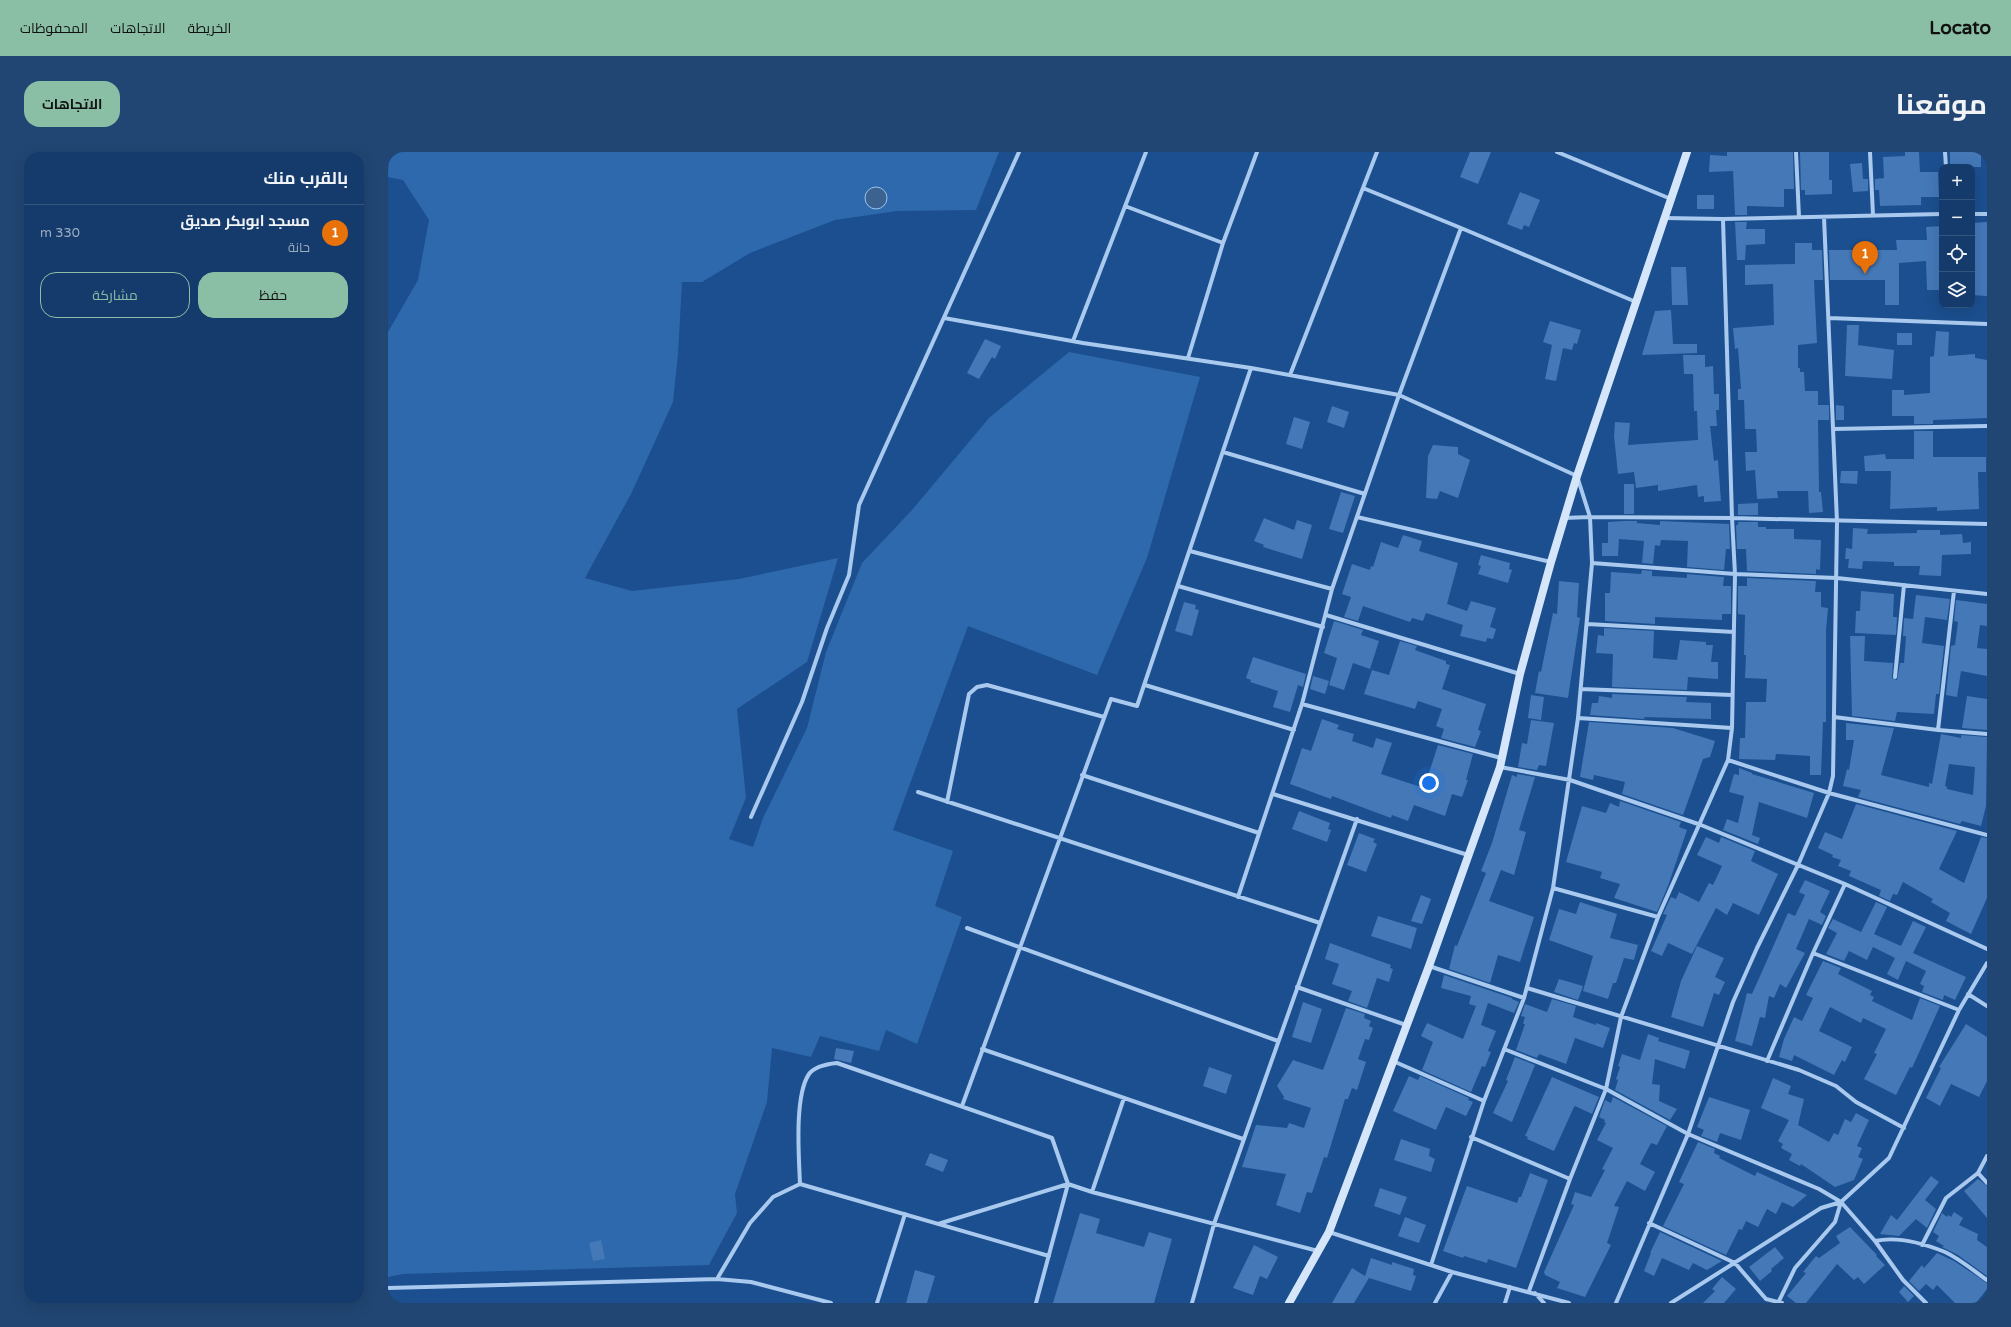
<!DOCTYPE html>
<html lang="ar">
<head>
<meta charset="utf-8">
<style>
  :root { --surface:#143b6b; --page:#214673; --text:#f1f3f6; --muted:#9dadc1; --line:#33557e; --accent:#8abfa5 }
  body { margin:0; font-family:"Varela Round",Cairo,sans-serif; background:var(--page); color:var(--text); direction:rtl }
  .controls { position:absolute; right:12px; top:12px; display:grid; overflow:hidden; border-radius:8px; box-shadow:0 4px 16px #0002 }
  .controls button { width:36px; height:36px; display:grid; place-items:center; padding:0; border:0; border-bottom:1px solid var(--line); background:var(--surface); color:var(--text); font:20px sans-serif }
  .you { position:absolute; left:1041px; top:631px; width:14px; height:14px; margin:-10px; border:3px solid #fff; border-radius:50%; background:#1a73e8; box-shadow:0 0 0 6px #1a73e833 }
  .badge { display:grid; place-items:center; width:26px; height:26px; border-radius:50%; background:var(--accent); color:#fff; font-size:13px; font-weight:700 }
  .pin { position:absolute; translate:-50% -33px; filter:drop-shadow(0 1px 2px #0008) }
  .pin::after { content:''; position:absolute; top:21px; width:14px; height:12px; background:inherit; clip-path:polygon(0 0,100% 0,50% 100%) }
  .list { margin:0; padding:0; list-style:none }
  h2 { display:flex; justify-content:space-between; align-items:center; height:52px; margin:0; padding:0 16px; font-size:17px }
  h2 small { font-size:13px; font-weight:400; color:var(--muted) }
  .list li { display:grid; grid-template-columns:26px 1fr auto; gap:12px; align-items:center; box-sizing:border-box; height:56px; padding:0 16px; border-top:1px solid var(--line) }
  .list b { display:block; font-size:15px; white-space:nowrap }
  .list p { margin:0; font-size:13px; white-space:nowrap; color:var(--muted) }
  .list em { font-size:13px; font-style:normal; color:var(--muted) }
  .actions { display:flex; gap:8px; padding:12px 16px }
  .actions a { flex:1; padding:9px 0; border:1px solid var(--accent); border-radius:16px; text-align:center; font-size:14px; color:var(--accent) }
  .actions .main { background:var(--accent); color:#111 }
  .icon { flex:none; width:22px; height:22px; fill:none; stroke:currentColor; stroke-width:2; stroke-linecap:round; stroke-linejoin:round }
  .map { position:relative; flex:none; width:1599px; height:1151px; overflow:hidden; direction:ltr; border-radius:16px }
  header { display:flex; align-items:center; gap:24px; box-sizing:border-box; height:56px; padding:0 20px; background:var(--accent); color:#111 }
  header strong { font-size:19px }
  nav { display:flex; gap:22px; margin-inline-start:auto; font-size:14px }
  .intro { display:flex; align-items:center; justify-content:space-between; box-sizing:border-box; height:96px; padding:0 24px }
  h1 { margin:0; font-size:28px }
  .button { padding:10px 18px; border-radius:16px; background:var(--accent); color:#111; font-size:14px; font-weight:700 }
  main { display:flex; gap:24px; padding:0 24px }
  aside { flex:1; background:var(--surface); border-radius:16px; box-shadow:0 4px 16px #0002 }
  .map>svg:first-child { display:block }
  .green { fill:#2e69ad }
  .water { fill:#3c6290; stroke:#9cc4f0 }
  .building { fill:#4478b7; fill-rule:evenodd }
  .lines { fill:none; stroke-linecap:round; stroke-linejoin:round }
  .street { stroke:#a9c9ee; stroke-width:4 }
  .secondary { stroke:#d6e6fa; stroke-width:8 }
</style>
</head>
<body>
<header>
<strong>Locato</strong>
<nav><a>الخريطة</a><a>الاتجاهات</a><a>المحفوظات</a></nav>
</header>
<div class="intro"><h1>موقعنا</h1><a class="button">الاتجاهات</a></div>
<main>
<div class="map">
<svg width="1599" height="1151" viewBox="0 0 1599 1151">
  <rect width="100%" height="100%" fill="#1b4f8f"/>
  <path class="green" d="M1,0H611L588,58L509,59L447,68L362,101L314,130H294L290,202L285,250L243,342L197,426L244,439L351,427L450,406L419,510L349,557L358,646L341,687L365,695L375,666L419,576L438,500L474,411L524,358L601,266L681,200L812,225L759,406L709,523L580,474L505,678L565,699L547,754L574,765L529,892L498,878L491,899L432,884L423,905L384,896L379,950L347,1042L349,1061L321,1113L15,1122L0,1125V180L30,128L41,68L15,28L0,25Z"/>
  <path class="water" d="M477 46a11 11 0 1 1 22 0a11 11 0 1 1-22 0Z"/>
  <path class="building" d="M1082,0H1103L1090,32L1072,25Z
    M1339,0H1405L1406,37H1396V55L1359,54V63H1347L1345,19L1321,20L1322,3L1339,4Z
    M1412,0H1441V28H1444V42L1417,43V38H1413Z
    M1517,0H1531L1532,20H1550L1551,45H1533V53L1492,54L1491,38H1487V27L1496,26L1495,5L1517,4Z
    M1562,0H1593V15H1562Z
    M1474,11L1475,27H1480V39L1465,40L1462,12Z
    M1132,40L1152,48L1141,75L1136,73L1134,78L1119,72Z
    M1309,43H1326V57H1309Z
    M1347,70H1359L1358,77H1377V92L1358,93L1357,108H1349Z
    M1599,70V144L1584,143V71Z
    M1554,74V138H1539L1538,109L1511,111V153H1497V128H1442L1441,98H1509L1508,88H1539L1538,75Z
    M1407,91H1424V98H1434L1435,128H1426L1429,191L1410,193V216H1412V220H1416L1417,239H1430V253H1441V268H1430L1431,340H1433L1435,360L1421,361L1420,339H1389L1390,346L1369,347L1367,318L1358,319L1357,300H1369L1368,277H1357L1356,248H1350V237H1353L1350,196L1347,197L1345,176L1386,173L1385,132L1357,133V113L1407,112Z
    M1283,115H1298L1300,153H1284Z
    M1283,158L1285,192H1309V201L1254,203L1267,159Z
    M1162,169L1193,178L1189,192L1186,191L1184,198L1175,196L1168,229L1157,227L1164,193L1155,190Z
    M1459,173H1471L1470,193L1506,198L1504,227L1457,224Z
    M1548,179L1561,180L1560,204L1587,202V206L1599,208V266L1545,268V272H1526V264H1504V238H1516V243L1542,241V205L1546,204Z
    M1509,181H1524V193H1509Z
    M597,187L613,194L607,207L604,205L591,227L579,221Z
    M1295,203H1317V215L1325,214L1326,242H1331V258H1328L1329,274H1322L1326,309L1330,308L1333,349L1316,350V344L1310,345L1309,333L1270,339V333L1248,336L1246,320L1230,322L1226,284L1227,270L1242,271L1240,293L1310,288L1309,259H1306L1305,222H1296Z
    M1448,253L1456,254V268H1448Z
    M944,254L961,260L956,276L939,270Z
    M906,265L922,270L914,297L898,292Z
    M1526,279H1545V305H1598V320H1590L1591,357L1549,359V355L1502,357L1503,319H1477L1476,304L1497,302L1498,307H1526Z
    M1045,293L1070,295V302L1082,308L1070,346L1052,339L1049,347L1038,346L1040,304Z
    M1453,319H1470L1469,332L1452,331Z
    M1236,332H1246V362H1236Z
    M953,340L967,344L955,381L941,377Z
    M1370,351V363H1350V352Z
    M876,366L906,378L909,368L924,373L914,407L875,395L876,393L866,389Z
    M1236,369H1249V371L1272,373V369L1341,372L1342,397H1338L1336,418L1299,415L1300,389L1273,388L1272,394L1267,393L1265,412L1254,411L1256,389L1231,387L1230,404H1214V391H1220V370Z
    M1350,370H1370V375H1378V377H1406V387L1433,388L1432,418L1428,417V422L1359,419L1358,397H1349L1348,373H1350Z
    M1465,376L1480,377L1479,382L1529,381V378H1552V383L1574,382L1575,391L1583,390V402L1554,403L1553,424L1531,423L1532,414H1506V410L1475,409L1474,417L1460,416L1461,407H1457L1458,396L1464,397Z
    M1015,383L1034,389L1031,399L1070,411L1059,452L1079,459L1083,449L1108,456L1102,475L1108,477L1105,487L1099,486L1098,490L1072,484L1075,473L1038,461L1035,469L1024,466L1022,470L975,454L970,469L956,465L963,445L954,442L964,412L982,418L983,414L985,415L993,390L1010,396Z
    M1093,403L1122,411L1121,417L1124,418L1120,431L1090,422L1093,414L1090,413Z
    M1254,418L1264,419V424L1284,425L1299,426V422L1336,425L1335,434H1343V462H1334V468L1267,465V472L1217,469V441H1222L1223,420L1253,422Z
    M1359,426L1428,429L1427,440H1433V455L1440,456L1438,478V570H1435L1433,623H1422V604L1388,602L1387,608L1351,607L1352,586H1357L1358,550H1378L1379,527L1357,526L1358,503H1356L1357,463L1350,462V434H1359Z
    M1171,429L1191,431L1189,465L1192,466L1180,546L1147,541L1151,519L1153,520L1165,461L1169,462Z
    M1473,439L1506,442L1505,465H1509L1508,483L1467,481L1468,459H1472Z
    M1528,443L1562,447L1559,468L1537,465L1534,491L1556,494L1551,542H1548L1546,562L1509,560L1507,569L1464,564L1462,484H1477L1476,509L1505,511L1504,526L1509,528L1512,511H1516L1518,484H1515L1516,466L1525,467Z
    M1568,448L1599,452V474L1592,473L1589,496L1599,497V524L1573,519L1569,545L1558,543L1563,494L1567,493L1570,470L1566,469Z
    M796,450L808,453L807,457L811,458L804,484L787,479Z
    M946,469L975,478L973,483L991,489L982,517L965,511L956,538L941,533L949,506L936,501Z
    M1216,476L1266,479L1265,506L1289,508L1292,488L1318,490V493H1325L1323,510H1330V527L1300,525L1299,538L1224,535L1225,502L1208,501L1210,483L1216,484Z
    M1012,489L1029,494L1027,498L1058,509V512L1062,513L1054,537L1098,552L1090,578L1093,579L1087,595L1053,586L1056,577L1048,574L1054,557L1030,549L1027,557L976,542L984,518L1001,523Z
    M865,505L918,522L915,535L910,533L902,560L885,555L890,539L862,530L863,528L858,526Z
    M925,524L941,529L937,542L922,537Z
    M1224,542L1299,545L1298,550L1323,551V567L1256,565L1257,567L1202,563L1204,551H1210L1211,544L1224,546Z
    M1143,543L1156,545L1153,568L1140,566Z
    M1579,544L1599,547V578L1574,576Z
    M934,567L951,573L949,577L966,582L964,589L985,596L988,586L1004,591L993,622L1036,636L1050,593L1085,602L1078,628H1080L1074,645L1064,642L1057,664L1026,653L1020,669L1004,663L1003,666L944,644L943,647L902,632L914,596L923,599Z
    M1143,568L1166,571L1158,614L1151,613L1149,618L1130,615L1134,591L1139,592Z
    M1201,570L1285,576L1327,589L1322,605L1315,607L1295,663L1234,642L1237,630L1206,623L1205,628L1192,625Z
    M1458,571L1506,576L1493,623L1541,635V631L1544,632L1553,582L1573,586V583L1599,585L1598,654L1593,674L1574,669L1572,672L1470,645L1473,638L1455,634L1459,617L1461,618L1466,588H1458ZM1561,612L1587,615L1585,643L1559,637V635L1557,634Z
    M1351,616L1364,621V622L1426,641L1419,666L1371,650L1364,683L1372,686L1370,692L1335,678L1339,667L1350,671L1356,644L1341,640L1346,622L1351,623Z
    M1129,622L1147,625L1131,678L1138,680L1126,723L1113,718L1101,749L1146,765L1132,810L1110,803L1102,831L1061,817L1067,793L1069,794L1098,721L1093,719L1104,691L1124,623L1129,625Z
    M1232,649L1293,670L1291,675L1299,678L1280,734L1269,760L1226,746L1232,732L1212,726L1214,720L1178,710L1194,654L1218,661L1222,651L1231,655Z
    M1468,652L1569,679L1551,717L1576,731L1593,685L1599,686V746L1583,782L1558,769L1562,761L1543,750L1545,747L1515,730L1509,743L1505,742L1502,749L1491,744L1493,738L1461,724L1463,719L1450,714L1453,708L1444,705L1445,703L1430,696L1437,680L1454,687Z
    M911,659L942,671L940,677L943,678L939,690L904,677Z
    M971,681L987,687L985,690L989,692L978,720L959,713Z
    M1318,685L1331,691L1333,685L1367,699L1363,709L1390,722L1371,763L1345,751L1339,763L1328,756L1304,802L1280,791L1274,804L1263,799L1279,763L1275,762L1283,745L1288,747L1291,740L1311,750L1321,731L1325,733L1334,714L1309,703Z
    M1417,728L1442,739L1432,760L1438,764L1434,773L1421,767L1408,797L1417,801L1398,836L1392,832L1386,846L1381,844L1377,866L1372,865L1364,894L1347,889L1359,841L1364,842L1400,761L1407,764L1417,743L1411,740Z
    M1033,743L1043,747L1034,772L1023,769Z
    M1192,750L1229,762L1222,786L1250,793L1246,808L1236,806L1228,831H1225L1220,847L1195,839L1205,804L1161,788L1171,757L1188,762Z
    M1488,750L1499,755L1486,782L1513,794L1525,769L1538,775L1525,801L1578,825L1567,848L1556,843L1555,848L1534,840L1536,834L1532,832L1538,819L1518,809L1510,828L1499,822L1507,806L1485,795L1479,808L1461,799L1456,809L1438,802L1449,781L1440,776L1445,767L1473,780Z
    M990,764L1029,776L1023,797L983,784Z
    M942,791L1003,813L1002,816L1005,817L1001,830L989,826L979,856L960,849L964,839L944,832L951,812L937,807Z
    M1309,794L1336,806L1327,825L1337,830L1331,843L1326,841L1315,875L1283,865L1293,829Z
    M1435,809L1453,816L1450,822L1484,839L1482,843L1486,845L1484,849L1524,868L1532,846L1552,854L1524,916L1522,915L1508,943L1476,927L1489,902L1486,901L1498,877L1475,866L1473,871L1442,855L1431,879L1464,895L1457,910L1454,908L1446,923L1406,903L1404,909L1391,905L1396,887L1406,865L1414,869L1425,846L1418,843Z
    M1056,823L1124,846V847L1131,850L1126,861L1100,851L1093,873L1108,879L1100,899L1103,900L1097,915L1094,914L1083,940L1034,918L1045,890L1033,884L1039,871L1075,887L1088,854L1081,852L1083,844L1053,836Z
    M1171,827L1195,834L1190,848L1166,840Z
    M1164,847L1188,854L1185,865L1208,873V871L1222,876L1215,896L1187,886L1178,912L1151,902L1149,906L1128,898L1137,872H1135L1137,865L1133,864L1137,852L1159,860Z
    M915,850L934,857L923,891L904,885Z
    M958,856L977,862L976,866L983,869L981,874L985,876L981,888L977,887L970,907L978,910L969,938L964,936L960,947H957L939,1006L936,1005L924,1041L919,1040L912,1061L888,1053L898,1022L854,1015L868,973L899,976L901,971L916,976L923,956L895,947L896,945L889,934L905,908L935,918Z
    M1578,872L1599,885V929L1591,945L1563,932L1552,954L1538,946L1553,916L1551,915Z
    M1260,882L1271,886L1270,889L1302,899L1297,917L1267,907L1264,932L1272,933L1271,949L1289,957L1282,968L1227,938L1230,928L1228,927L1232,915L1230,914L1234,902L1252,908Z
    M448,896L466,899L463,911L446,907Z
    M1127,905L1147,913L1124,970L1105,961L1120,929L1118,928Z
    M821,915L844,923L838,942L815,934Z
    M1021,924L1030,928L1032,924L1081,946L1080,948L1085,950L1078,964L1058,955L1048,978L1005,959Z
    M1164,925L1211,945L1204,962L1187,954L1186,955L1166,999L1139,987L1140,985L1137,984Z
    M1385,926L1403,934L1400,942L1416,947L1410,973L1441,990L1446,981L1450,983L1457,967L1463,970L1468,961L1481,968L1469,994L1474,996L1470,1005L1475,1007L1466,1028L1447,1035L1413,1012L1412,1014L1401,1008L1404,1002L1393,996L1395,992L1390,989L1401,968L1373,956Z
    M1225,945L1279,974L1269,993L1263,991L1252,1012L1267,1020L1257,1039L1239,1029L1226,1054L1231,1055L1219,1091L1223,1093L1197,1145L1169,1136L1172,1130L1157,1123L1156,1120L1186,1053L1183,1052L1187,1040L1203,1045L1217,1018L1214,1017L1225,996L1209,988L1218,971L1216,970L1217,968L1211,965L1217,948L1223,951Z
    M1321,945L1362,958L1353,988L1332,981L1329,990L1313,984L1316,978L1309,975Z
    M1013,987L1042,997L1041,1004L1047,1007L1043,1020L1006,1008Z
    M1310,990L1327,997L1326,1001L1332,1004L1331,1006L1367,1024L1369,1020L1419,1043L1405,1055L1394,1050L1388,1062L1379,1057L1370,1075L1358,1069L1354,1078L1351,1077L1338,1103L1275,1074L1296,1032L1291,1030Z
    M542,1001L560,1008L555,1020L537,1013Z
    M1142,1021L1160,1028L1128,1116L1100,1107L1099,1111L1076,1104L1075,1106L1055,1099L1079,1034L1129,1051L1131,1045H1133Z
    M1543,1024L1551,1030L1537,1048L1548,1057L1539,1076L1528,1067L1511,1084L1492,1082L1503,1063L1509,1068Z
    M1590,1027L1599,1034V1066L1576,1039Z
    M992,1036L1019,1045L1012,1063L986,1054Z
    M1566,1060L1575,1066L1571,1073L1590,1082L1589,1088L1599,1095V1124L1570,1103L1554,1095L1556,1094L1548,1089L1551,1084L1545,1080L1554,1061L1559,1065L1560,1063L1563,1065Z
    M692,1061L712,1067L708,1081L756,1095L761,1080L784,1087L766,1151H665Z
    M1017,1065L1038,1073L1031,1091L1010,1084Z
    M1462,1075L1489,1103L1488,1104L1497,1113L1476,1132L1470,1125L1466,1128L1449,1112L1418,1151H1408L1399,1144L1418,1121L1415,1120L1428,1104L1431,1106L1452,1091L1448,1084Z
    M1272,1080L1334,1109L1319,1118L1305,1111L1301,1118L1274,1106L1266,1124L1256,1119L1263,1101H1262Z
    M213,1088L217,1107L205,1109L201,1091Z
    M866,1093L890,1105L879,1127L872,1124L865,1143L845,1136Z
    M1387,1095L1396,1106L1383,1117L1384,1119L1372,1129L1361,1115Z
    M1549,1101L1566,1109L1599,1131V1137L1588,1151H1567L1549,1133L1545,1138L1538,1132L1531,1139L1521,1129L1534,1113L1536,1116Z
    M983,1106L1004,1113V1110L1026,1117L1025,1123L1028,1124L1023,1139L981,1126L966,1151H944L964,1116L977,1124Z
    M527,1118L547,1124L539,1151H518Z
    M1334,1125L1348,1137L1336,1151H1315L1327,1139L1324,1137Z
    M1516,1134L1526,1144L1520,1150L1511,1140Z"/>
  <g class="lines">
    <path class="street" d="M1169,0L1283,47
      M1408,0L1411,65
      M1482,0L1485,63
      M1557,0L1558,15
      M975,36L1073,76L1248,150
      M737,54L835,91
      M1584,62H1599
      M1277,66L1335,67L1554,62
      M556,166L695,191L863,216L1011,243L1189,324L1202,365L1204,411L1190,566L1165,736L1136,846L1096,949L1043,1113
      M1441,166L1599,172
      M685,189L758,0
      M800,206L835,91L869,0
      M902,223L989,0
      M1445,277L1599,274
      M835,300L977,342
      M969,365L1163,410
      M1176,366L1202,365L1344,366L1599,372
      M802,399L944,437
      M1204,411L1347,422L1449,426L1599,442
      M790,434L935,475
      M938,463L1132,522
      M1199,472L1346,480
      M1507,525L1516,433
      M757,533L906,578
      M1193,537L1344,543
      M914,552L1113,606
      M1446,565L1550,578L1599,582
      M1190,566L1344,576
      M1550,578L1566,439
      M1340,608L1441,641L1599,683
      M1112,615L1182,628L1313,673L1457,732L1599,797
      M694,623L871,681
      M530,640L932,771
      M885,642L1080,703
      M559,650L581,542L589,535L599,533L716,565
      M363,665L414,550L439,476L461,423L471,353L631,0
      M1165,736L1270,765
      M850,745L914,552L944,437L1011,243L1073,76
      M579,776L890,889
      M1425,801L1571,858
      M1041,814L1136,846
      M909,835L1018,873
      M1139,836L1411,918L1448,934L1468,950L1516,976
      M1580,842L1599,854
      M594,897L855,987
      M1116,897L1218,937L1300,982L1431,1037L1453,1050L1487,1089L1515,1128L1538,1151
      M1005,909L1096,949
      M1379,909L1425,801L1457,732
      M574,954L723,547L749,554L863,216
      M1083,985L1182,1027
      M1590,1021L1599,1031
      M412,1032C411,1006 406,944 421,922C427,914 439,912 449,911L664,986L680,1032L648,1151
      M704,1040L736,946
      M1261,1071L1347,1111L1378,1147L1394,1151
      M550,1072L680,1032L704,1040L930,1099
      M941,1080L1064,1120L1181,1151
      M1487,1089C1509,1084 1537,1092 1557,1100C1572,1107 1586,1119 1599,1128
      M1534,1093L1558,1046L1590,1021L1599,1004
      M329,1127L362,1071L385,1045L412,1032L661,1104
      M0,1136L329,1127L363,1130L443,1151
      M1141,1139L1182,1027L1218,937L1233,865L1270,765L1340,608L1344,576L1347,422L1344,366L1335,67
      M1147,1141L1156,1151
      M489,1151L517,1062
      M804,1151L826,1072L969,667
      M1047,1151L1064,1120
      M1117,1151L1122,1135
      M1228,1151L1300,982L1345,850L1369,796L1410,713L1441,641L1445,624L1449,370L1436,65
      M1283,1151L1433,1056L1453,1050L1501,1006L1571,858L1599,811
      M1390,1151L1407,1116L1447,1070L1453,1050
      M1597,1151L1599,1149"/>
    <path class="secondary" d="M901,1151L941,1080L1041,814L1112,615L1132,522L1163,410L1189,324L1299,0"/>
  </g>
</svg>
<div class="controls">
<button>+</button>
<button>−</button>
<button><svg class="icon" aria-label="locate" viewBox="0 0 24 24"><circle cx="12" cy="12" r="6"/><path d="M12 2v4M12 18v4M2 12h4M18 12h4"/></svg></button>
<button><svg class="icon" aria-label="layers" viewBox="0 0 24 24"><path d="M12 4l9 5-9 5-9-5zM3 14l9 5 9-5"/></svg></button>
</div>
<div class="you"></div>
<div class="pin badge" style="left:1477px;top:122px;background:#e8710a">1</div>
</div>
<aside>
<h2>بالقرب منك<small></small></h2>
<ul class="list">
<li><span class="badge" style="background:#e8710a">1</span><div><b>مسجد ابوبكر صديق</b><p>حانة</p></div><em>330 m</em></li>
</ul>
<div class="actions"><a class="main">حفظ</a><a>مشاركة</a></div>
</aside>
</main>
</body>
</html>
